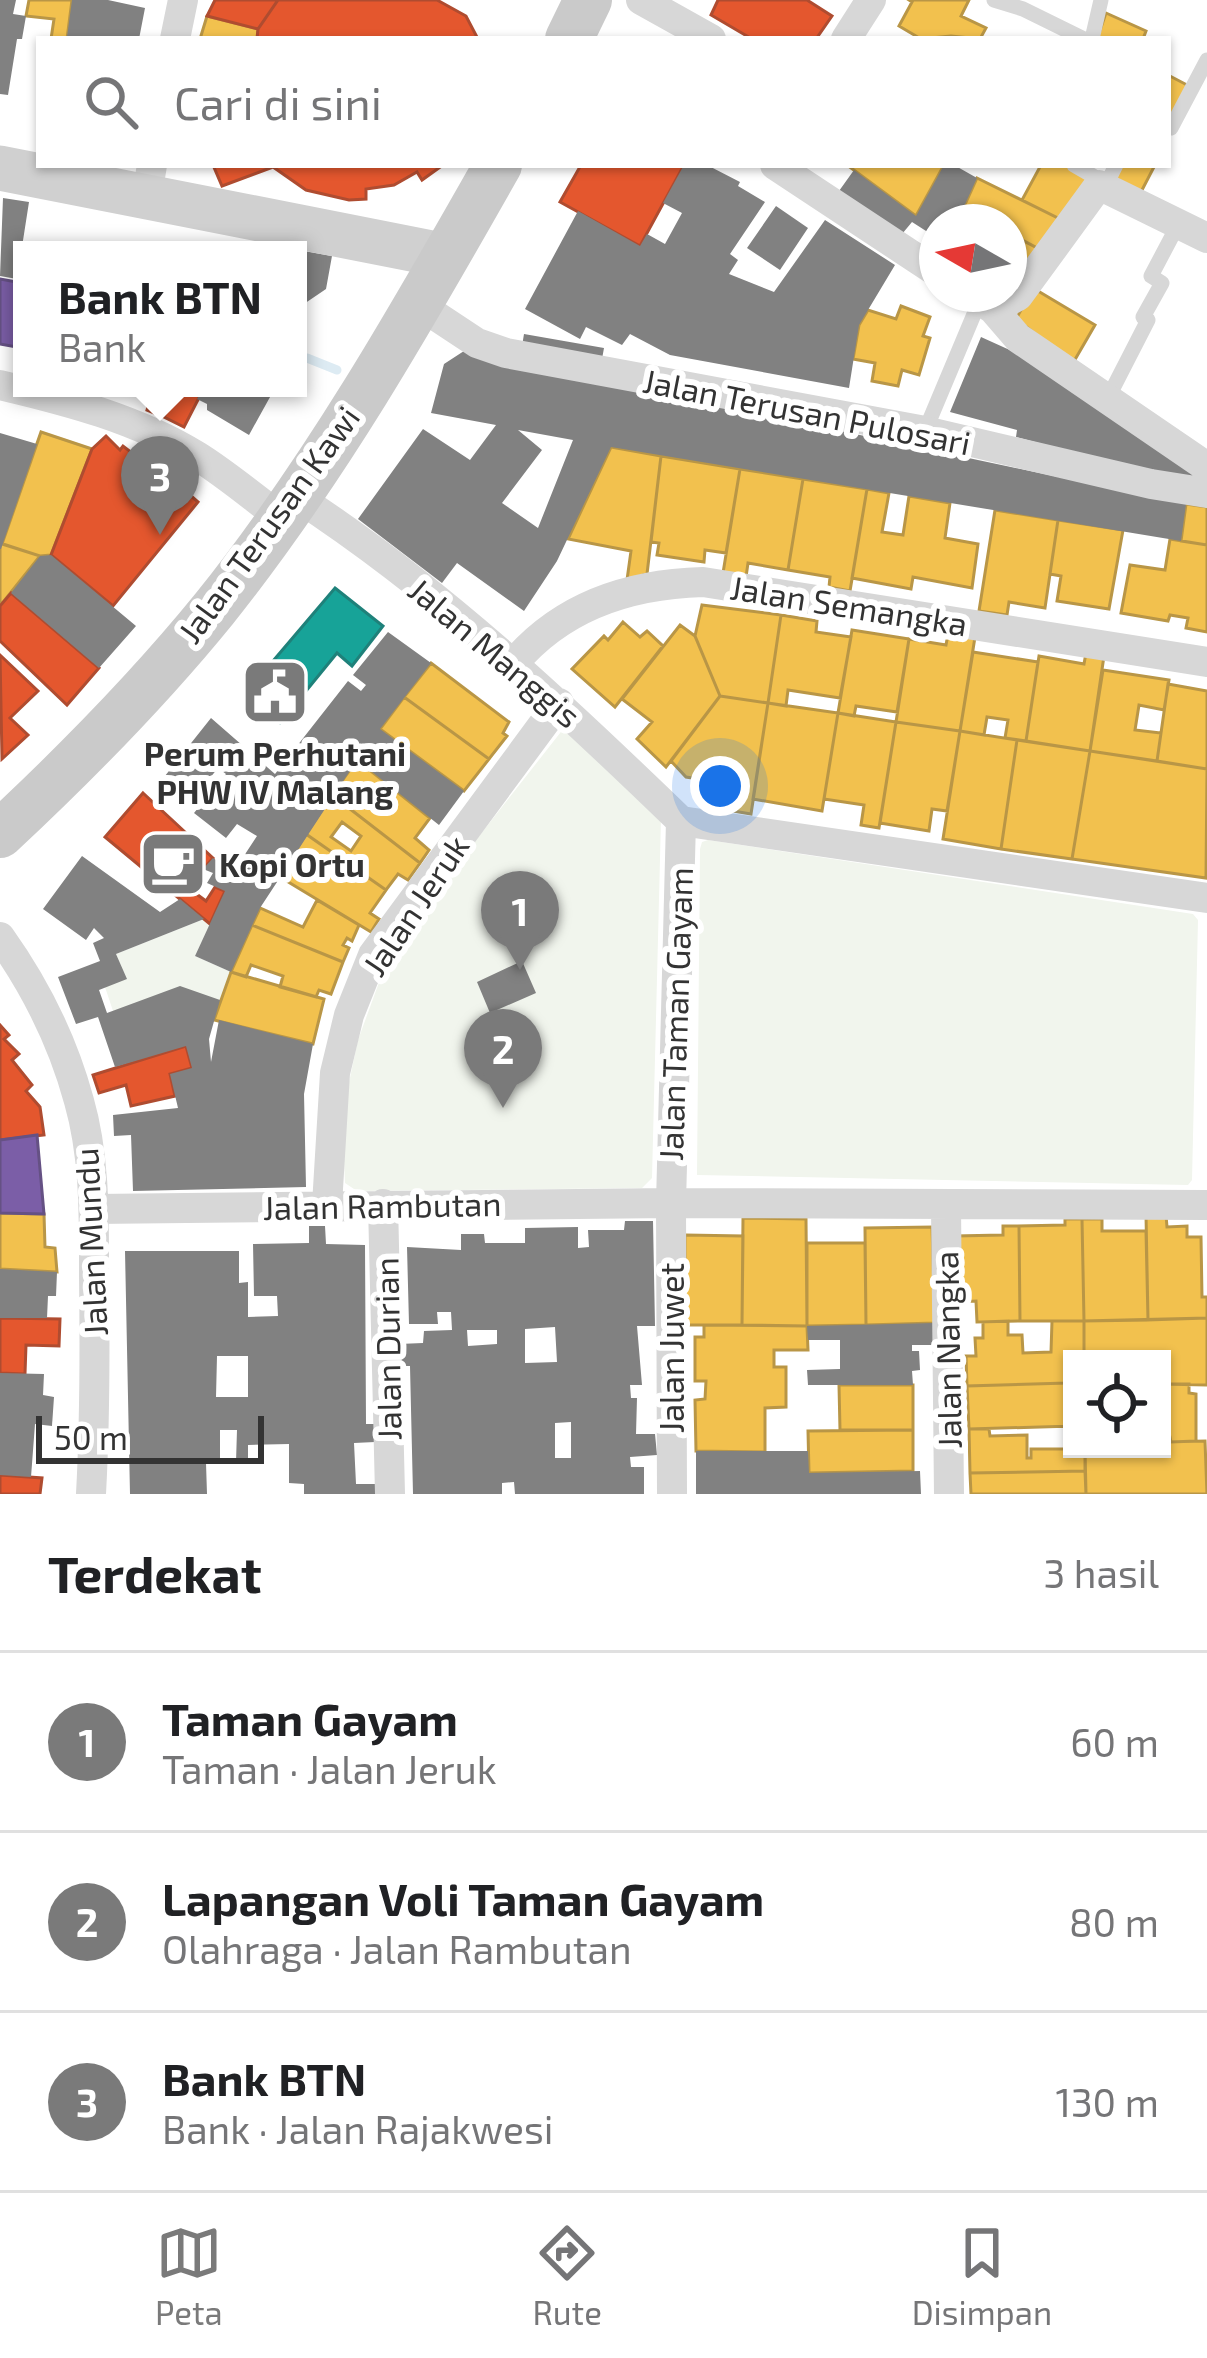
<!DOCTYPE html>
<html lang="id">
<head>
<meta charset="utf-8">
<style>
  :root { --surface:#fff; --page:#f6f6f6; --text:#202124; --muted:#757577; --line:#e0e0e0; --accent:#7a7a7a }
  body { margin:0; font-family:"Exo 2",sans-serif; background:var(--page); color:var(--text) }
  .controls { position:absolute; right:36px; bottom:36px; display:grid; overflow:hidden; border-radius:0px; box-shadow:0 3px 9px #0004 }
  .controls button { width:108px; height:108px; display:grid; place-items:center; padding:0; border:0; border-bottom:3px solid var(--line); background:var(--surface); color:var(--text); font:60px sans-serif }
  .compass { position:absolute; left:919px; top:204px; width:108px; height:108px; border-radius:50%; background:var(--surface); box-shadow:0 3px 9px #0004; rotate:279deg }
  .scale { position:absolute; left:36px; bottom:30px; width:228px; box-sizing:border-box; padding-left:12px; border:6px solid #333; border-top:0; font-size:33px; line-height:42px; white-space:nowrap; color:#333; -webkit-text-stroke:9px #fff; paint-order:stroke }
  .you { position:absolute; left:720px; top:786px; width:42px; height:42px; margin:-30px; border:9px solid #fff; border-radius:50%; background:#1a73e8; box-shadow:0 0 0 18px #1a73e833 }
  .badge { display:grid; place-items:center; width:78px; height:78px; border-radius:50%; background:var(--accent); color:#fff; font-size:39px; font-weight:700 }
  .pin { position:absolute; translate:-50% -99px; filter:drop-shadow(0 3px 6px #0008) }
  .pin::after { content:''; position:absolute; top:63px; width:42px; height:36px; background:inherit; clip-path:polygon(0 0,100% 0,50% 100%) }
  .popup { position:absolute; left:13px; top:241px; width:294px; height:156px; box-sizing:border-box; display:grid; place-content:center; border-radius:0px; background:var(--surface); filter:drop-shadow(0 3px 9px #0005); font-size:39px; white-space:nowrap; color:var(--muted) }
  .popup b { font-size:45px; color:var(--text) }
  .popup::after { content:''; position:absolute; left:50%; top:100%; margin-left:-24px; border:24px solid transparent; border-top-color:var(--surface) }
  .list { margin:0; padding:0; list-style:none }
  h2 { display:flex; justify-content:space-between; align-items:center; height:156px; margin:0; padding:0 48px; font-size:51px }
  h2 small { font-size:39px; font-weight:400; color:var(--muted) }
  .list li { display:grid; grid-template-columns:78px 1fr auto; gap:36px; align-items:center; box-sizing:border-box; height:180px; padding:0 48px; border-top:3px solid var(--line) }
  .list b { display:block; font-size:45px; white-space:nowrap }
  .list p { margin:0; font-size:39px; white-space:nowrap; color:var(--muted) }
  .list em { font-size:39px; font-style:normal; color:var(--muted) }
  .icon { flex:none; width:66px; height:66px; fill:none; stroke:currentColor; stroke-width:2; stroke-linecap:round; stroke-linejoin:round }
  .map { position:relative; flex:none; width:1207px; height:1494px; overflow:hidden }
  .search { position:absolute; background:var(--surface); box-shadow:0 3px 9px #0004; left:36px; right:36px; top:36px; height:132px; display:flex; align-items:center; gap:30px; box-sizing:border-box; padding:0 42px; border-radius:0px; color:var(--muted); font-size:45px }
  .sheet { height:696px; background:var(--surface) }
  nav { display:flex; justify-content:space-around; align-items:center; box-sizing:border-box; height:168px; border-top:3px solid var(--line); background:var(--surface); font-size:33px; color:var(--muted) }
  nav a { display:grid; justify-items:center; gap:6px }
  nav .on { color:var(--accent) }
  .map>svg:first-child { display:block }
  .green { fill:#f1f5ed }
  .homes { fill:#f2c14e; stroke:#b99646; stroke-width:3; fill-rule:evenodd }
  .shops { fill:#e4572e; stroke:#af4c30; stroke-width:3 }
  .offices { fill:#7b5ea7; stroke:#655184; stroke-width:3 }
  .public { fill:#17a398; stroke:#1f817a; stroke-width:3 }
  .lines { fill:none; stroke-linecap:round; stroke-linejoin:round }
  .stream { stroke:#ddebf3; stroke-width:9 }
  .building { fill:#818181; fill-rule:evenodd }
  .service { stroke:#d7d7d7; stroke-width:15 }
  .minor { stroke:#d7d7d7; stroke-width:30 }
  .secondary { stroke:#d0d0d0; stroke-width:45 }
  .primary { stroke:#cacaca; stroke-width:48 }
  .labels { text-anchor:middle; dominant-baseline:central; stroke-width:12; stroke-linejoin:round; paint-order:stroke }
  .street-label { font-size:33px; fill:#333; stroke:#fff }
  .poi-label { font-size:33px; font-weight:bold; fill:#333; stroke:#fff }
</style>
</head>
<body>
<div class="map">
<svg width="1207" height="1494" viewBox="0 0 1207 1494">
  <rect width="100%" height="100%" fill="#fff"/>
  <path class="green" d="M564,728L661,819L652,1178L642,1188L357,1191L345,1183L342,1115L358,1040L392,947Z
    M708,840L1193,914L1198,920L1192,1180L1188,1185L697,1175L700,849L702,842Z
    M204,919L210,924L195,956L231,972L220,1000L113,1011L105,987L126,978L116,954Z"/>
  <path class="homes" d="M29,0H72L67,39H51L54,19L26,16Z
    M909,0H969L961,16L986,28L980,39L951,36L921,39L899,26L912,2Z
    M1106,13L1146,31L1143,39H1097Z
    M207,16L258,29L257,39H200Z
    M1168,75L1189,86L1168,124Z
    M847,165H944L916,216Z
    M1041,165H1066L1090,177L1062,220L1022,200Z
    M1122,165H1155L1141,192L1115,178Z
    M977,178L1062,220L1041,250L1009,233V222H987L963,209Z
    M1009,233L1041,250L1009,288Z
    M1033,288L1095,325L1073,363L1016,319Z
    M901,306L930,317L923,336L930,338L919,375L902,370L898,386L872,381L875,363L853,359L859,325L868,310L896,319Z
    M41,432L92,449L51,555L40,556L2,544Z
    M611,447L661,456L647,574L627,580L631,551L568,539Z
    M661,456L740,469L726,553L705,550L704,562L657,555L659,543L651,542Z
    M740,469L803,479L788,570L748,563L746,577L723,573Z
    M803,479L867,489L850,591L829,587L830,577L788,570Z
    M867,489L889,493L882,532L903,535L909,496L950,503L945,538L978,544L972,588L913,577L911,589L852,578Z
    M1186,504L1207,507V545L1181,541Z
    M995,510L1058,520L1045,608L1009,602L1007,615L979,611Z
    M1058,520L1123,530L1109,609L1057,601L1061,576L1050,574Z
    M1170,539L1207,545V632L1186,628L1188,618L1170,615L1168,621L1121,613L1130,565L1165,570Z
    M0,543L40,556L0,606Z
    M702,605L781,615L768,703L720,696L695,636Z
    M781,615L817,621L816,632L851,637L840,698L788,690L786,706L768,703Z
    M623,622L640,637L647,631L663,646L615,707L572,669L604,636L608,640Z
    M680,625L695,636L720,696L666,767L637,739L652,722L622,699Z
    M852,630L909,639L897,712L856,706L854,716L838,713Z
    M948,634L975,637L960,731L896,722L909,639L946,645Z
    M973,652L1038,662L1026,741L1005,738L1008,720L987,717L984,735L960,731Z
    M1086,653L1104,656L1090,751L1026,741L1039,656L1084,664Z
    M431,663L509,722L503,733L507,736L489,759L404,697Z
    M1103,670L1169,680L1164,710L1139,705L1135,730L1161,733L1157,761L1090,751Z
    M1168,684L1207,691V769L1157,761Z
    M720,696L768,703L751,814L733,811L734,797L717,794L718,782L686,777L671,761Z
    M404,697L489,759L464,791L380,729Z
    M768,703L838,713L822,811L753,799Z
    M838,713L896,722L879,828L861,825L864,805L824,799Z
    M896,722L960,731L947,811L932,809L929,831L880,823Z
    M960,731L1017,740L1001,849L943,839Z
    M1017,740L1090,751L1072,859L1001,849Z
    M1090,751L1207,769L1206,878L1072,859Z
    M357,760L430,818L415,838L429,850L420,863L332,795Z
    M332,795L420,863L408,880L398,874L386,890L306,834ZM342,822L361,836L351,851L331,837Z
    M306,834L386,890L370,913L379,919L371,932L280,877Z
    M317,900L359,925L352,941L347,938L343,945L349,948L343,962L252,925L260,908L303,927Z
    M252,925L343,962L331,994L319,990L316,997L280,987L283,976L251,965L246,977L231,972Z
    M231,972L324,999L313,1044L214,1020Z
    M0,1213L44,1214L45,1247L55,1248L57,1272L0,1269Z
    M1146,1215H1166L1167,1227L1187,1226V1237H1201L1202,1297H1207V1318L1148,1320Z
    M743,1218L806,1219L807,1326L742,1325Z
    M1065,1219H1082L1084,1321H1020L1019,1226L1065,1225Z
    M1082,1219H1102V1231H1146L1148,1320L1084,1321Z
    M1003,1226H1019L1020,1321L977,1322L976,1301L957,1302L955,1236L1003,1235Z
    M932,1227L935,1323L866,1325L865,1228Z
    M685,1235L743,1236L742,1325H685Z
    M807,1243H865L866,1325L807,1326Z
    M1207,1318V1385L1162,1384V1359H1084V1321Z
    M1008,1321V1335H1022L1023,1353L1051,1352L1052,1321H1084V1359H1072L1067,1383L967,1386L966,1356H976L975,1338H983V1322Z
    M704,1325L807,1326L808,1350H774V1367H786V1407L765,1408V1452L696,1451L695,1400L705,1399L706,1381H695V1337H704Z
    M1067,1383H1072V1426L969,1429L967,1386Z
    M1162,1384H1189V1393L1196,1394V1441L1171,1442L1170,1437H1162Z
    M839,1385H913V1430H840Z
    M1065,1426H1072V1449H1085V1471L970,1473L969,1429H989L990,1436L1027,1435V1458H1031V1449H1065Z
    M913,1430V1471L809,1473L808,1431Z
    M1205,1441L1207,1494H1086L1085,1449H1162V1442Z
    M1085,1471L1086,1494H971L970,1473Z"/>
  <path class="shops" d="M215,0H278L258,29L207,16Z
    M278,0H437L466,16L478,39H257L258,29Z
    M718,0H807L832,16L816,39H752L711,15Z
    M213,165H443L422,180L417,172L394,185L366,189V199L349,200L306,190L273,167L222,186Z
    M581,165H684L640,246L560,202Z
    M149,388H176L164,417L147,410L153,389Z
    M176,388H204L184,427L164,417Z
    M106,436L120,450L123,446L136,456L140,451L198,502L113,606L51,555L92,449Z
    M11,593L99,668L67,705L0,641V606Z
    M0,655L38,691L10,718L28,735L2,759Z
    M143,793L213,858L187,887L206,901L215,887L225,891L210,924L105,837Z
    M0,1025L9,1035L4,1039L19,1054L12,1060L32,1085L26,1091L40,1107L44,1135L0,1140Z
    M186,1046L192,1068L170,1074L175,1096L131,1106L126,1085L99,1093L93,1075Z
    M0,1318L60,1319L59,1346L26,1345L25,1374L0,1373Z
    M0,1475L42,1478L40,1494H0Z"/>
  <path class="offices" d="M0,279L22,283V348L0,344Z
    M37,1135L44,1214L0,1213V1140Z"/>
  <path class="public" d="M335,588L383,626L352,666L337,653L280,723L245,694Z"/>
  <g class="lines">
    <path class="stream" d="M307,358L337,370"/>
  </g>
  <path class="building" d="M0,0H16L13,14L26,16L22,39H17L8,95L0,94Z
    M72,0H108L145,8L139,39L67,37Z
    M684,165H707L740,182L738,186L765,202L730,254L738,260L729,274L774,292L825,220L895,265L859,325L849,388L670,355L630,334L622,345L586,327L580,339L525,309L578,211L640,246L647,234L665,244L682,213L663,203Z
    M944,165H954L977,178L957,222H937V238L912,222L902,234L839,191L854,170L916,216Z
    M3,198L29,202L17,279L0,276Z
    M776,206L808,228L780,270L747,248Z
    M298,250L332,256L326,289L298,308Z
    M524,334L604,348L602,359L522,346Z
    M981,337L1021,355L1199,472L1194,484L1016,437L1017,430L950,412Z
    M464,351L1186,504L1181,541L611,447L557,561L524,611L457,563L442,583L358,519L423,429L470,460L496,425L431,413L444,364ZM518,430L573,440L538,528L502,503L542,450Z
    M204,388H275L249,435L207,410V404L197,399Z
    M0,433L37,444L1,549H0Z
    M51,555L136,626L99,668L11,593L40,556Z
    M388,632L431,663L380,729L464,791L439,825L357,760L260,908L231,972L195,956L225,891L207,883L213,873L203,869L213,858L234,871L257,836L237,824L226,838L194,813L226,774L218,768L184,810L157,786L211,718L275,774L348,681L361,691L366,685L353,675Z
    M82,856L160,912L180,899L204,919L116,954L127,979L99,990L107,1013L180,986L220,1000L209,1039L211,1062L219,1020L313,1044L304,1094L306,1187L133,1191L131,1135L114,1136L113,1115L178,1108L170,1074L192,1068L186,1046L115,1067L98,1017L76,1024L58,977L100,961L93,943L104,938L94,928L86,940L43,909Z
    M522,961L536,993L490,1013L477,982Z
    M625,1221H653L655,1326H637L642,1385H630L631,1398H637L636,1434H655L657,1455L630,1457L631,1467H644V1494H515L514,1482L502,1483V1494H413L410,1366H400L399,1344L423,1343L424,1331L452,1330L451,1312H437L438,1324H409L407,1247L461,1250V1234H484L485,1243H525V1228L578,1227V1248L589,1247L588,1230H624ZM555,1327L557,1362L525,1363V1329ZM467,1330H497V1344L468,1346ZM571,1422V1458H555V1423Z
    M309,1226H325L326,1244L365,1245L366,1424H375V1442L354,1443L356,1484H378V1494H304V1484L289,1483V1444L248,1445V1463L236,1462L237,1430H220V1463H206L207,1494H130L125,1251H239V1283L248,1282V1317L278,1316L277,1296H254L253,1244L309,1243ZM217,1356H248V1397H216Z
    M0,1269L57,1272L56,1296H48L47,1318H0Z
    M935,1323L936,1345H912V1351H919L920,1370L912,1371L913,1385H808L807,1370L840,1369V1340H808L807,1326Z
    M0,1373L44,1374L43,1395L54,1397L52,1426L35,1424L31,1477L0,1475Z
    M696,1451H808L809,1473L920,1471L921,1494H696Z"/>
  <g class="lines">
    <path class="service" d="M994,0L1023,9L1084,39
      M1092,39L1101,0
      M1168,127L1171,128L1207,60
      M1074,165L1093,176L1099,185
      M1106,185L1116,165
      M1108,398L1148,320L1143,317L1162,283L1151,276L1179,223
      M925,431L980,300"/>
    <path class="minor" d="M641,0L711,39
      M175,39L183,0
      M846,39L871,0
      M775,165L937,272
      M147,195L152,165
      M970,294L993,309L1018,338L1207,467
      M418,304L477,343L506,353L925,431L1151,484L1207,493
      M993,309L1018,296L1099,185L1207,238
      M0,385C68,401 137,419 197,456C226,474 253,497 281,518
      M297,497C438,589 560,704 681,821
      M514,663C562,606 630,584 703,582L1207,662
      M681,821L671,1203L1207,1205
      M681,821L1207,898
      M0,937C35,986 63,1042 79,1101C95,1157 94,1216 94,1274C95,1347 95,1421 91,1494
      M383,1204L390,1494
      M327,1205L335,1073L349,1015L373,955L559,703
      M946,1207L949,1494
      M94,1209L671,1203L672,1494"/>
    <path class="secondary" d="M0,168L447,256"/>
    <path class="primary" d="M569,39L588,0
      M0,834C75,764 149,689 214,609C323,473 412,317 498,165"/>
  </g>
  <defs>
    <g id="civic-square" transform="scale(3.45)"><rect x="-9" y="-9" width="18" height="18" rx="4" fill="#7a7a7a" stroke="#fff"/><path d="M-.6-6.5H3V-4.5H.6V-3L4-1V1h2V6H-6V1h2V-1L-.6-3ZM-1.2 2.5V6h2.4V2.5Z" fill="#fff"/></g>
    <g id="cafe-square" transform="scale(3.45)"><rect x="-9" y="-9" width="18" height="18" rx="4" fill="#7a7a7a" stroke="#fff"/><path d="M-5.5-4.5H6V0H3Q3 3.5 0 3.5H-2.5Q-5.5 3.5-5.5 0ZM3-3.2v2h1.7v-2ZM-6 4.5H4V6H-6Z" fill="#fff"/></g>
  </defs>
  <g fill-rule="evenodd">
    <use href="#civic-square" x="275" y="692"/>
    <use href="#cafe-square" x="173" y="864"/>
  </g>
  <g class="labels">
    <g class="street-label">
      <text transform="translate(807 411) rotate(11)">Jalan Terusan Pulosari</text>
      <text transform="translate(268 524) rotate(-54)">Jalan Terusan Kawi</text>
      <text transform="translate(849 605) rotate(9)">Jalan Semangka</text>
      <text transform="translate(495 652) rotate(40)">Jalan Manggis</text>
      <text transform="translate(415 905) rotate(-56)">Jalan Jeruk</text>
      <text transform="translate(675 1014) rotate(-88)">Jalan Taman Gayam</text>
      <text transform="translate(382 1205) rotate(-1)">Jalan Rambutan</text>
      <text transform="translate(90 1242) rotate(-93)">Jalan Mundu</text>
      <text transform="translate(671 1348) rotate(-90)">Jalan Juwet</text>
      <text transform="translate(387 1349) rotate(-91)">Jalan Durian</text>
      <text transform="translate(947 1350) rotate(-91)">Jalan Nangka</text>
    </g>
    <g class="poi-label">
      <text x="275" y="753">Perum Perhutani<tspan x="275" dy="38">PHW IV Malang</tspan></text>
      <text x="219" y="864" text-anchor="start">Kopi Ortu</text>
    </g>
  </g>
</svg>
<div class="controls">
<button><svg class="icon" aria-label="locate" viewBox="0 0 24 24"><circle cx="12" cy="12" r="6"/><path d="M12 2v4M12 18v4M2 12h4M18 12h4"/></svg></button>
</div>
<svg class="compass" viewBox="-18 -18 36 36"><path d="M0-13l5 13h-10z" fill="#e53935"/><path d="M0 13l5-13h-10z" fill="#757577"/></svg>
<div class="scale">50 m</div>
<div class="you"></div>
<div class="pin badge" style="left:520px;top:970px">1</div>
<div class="pin badge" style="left:503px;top:1108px">2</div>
<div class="pin badge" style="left:160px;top:535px">3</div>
<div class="popup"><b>Bank BTN</b>Bank</div>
<div class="search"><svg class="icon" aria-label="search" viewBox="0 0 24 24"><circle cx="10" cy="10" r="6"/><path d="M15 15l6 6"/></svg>Cari di sini</div>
</div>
<section class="sheet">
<h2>Terdekat<small>3 hasil</small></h2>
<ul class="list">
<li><span class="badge">1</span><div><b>Taman Gayam</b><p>Taman · Jalan Jeruk</p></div><em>60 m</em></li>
<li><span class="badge">2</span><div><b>Lapangan Voli Taman Gayam</b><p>Olahraga · Jalan Rambutan</p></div><em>80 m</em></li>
<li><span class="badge">3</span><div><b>Bank BTN</b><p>Bank · Jalan Rajakwesi</p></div><em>130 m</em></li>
</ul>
</section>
<nav>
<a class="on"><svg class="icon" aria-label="map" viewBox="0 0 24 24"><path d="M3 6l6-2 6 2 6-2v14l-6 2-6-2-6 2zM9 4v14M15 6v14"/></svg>Peta</a>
<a><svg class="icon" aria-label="directions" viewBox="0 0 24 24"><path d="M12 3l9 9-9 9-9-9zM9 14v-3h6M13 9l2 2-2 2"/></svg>Rute</a>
<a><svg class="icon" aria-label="saved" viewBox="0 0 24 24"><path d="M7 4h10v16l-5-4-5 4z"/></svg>Disimpan</a>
</nav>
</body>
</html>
